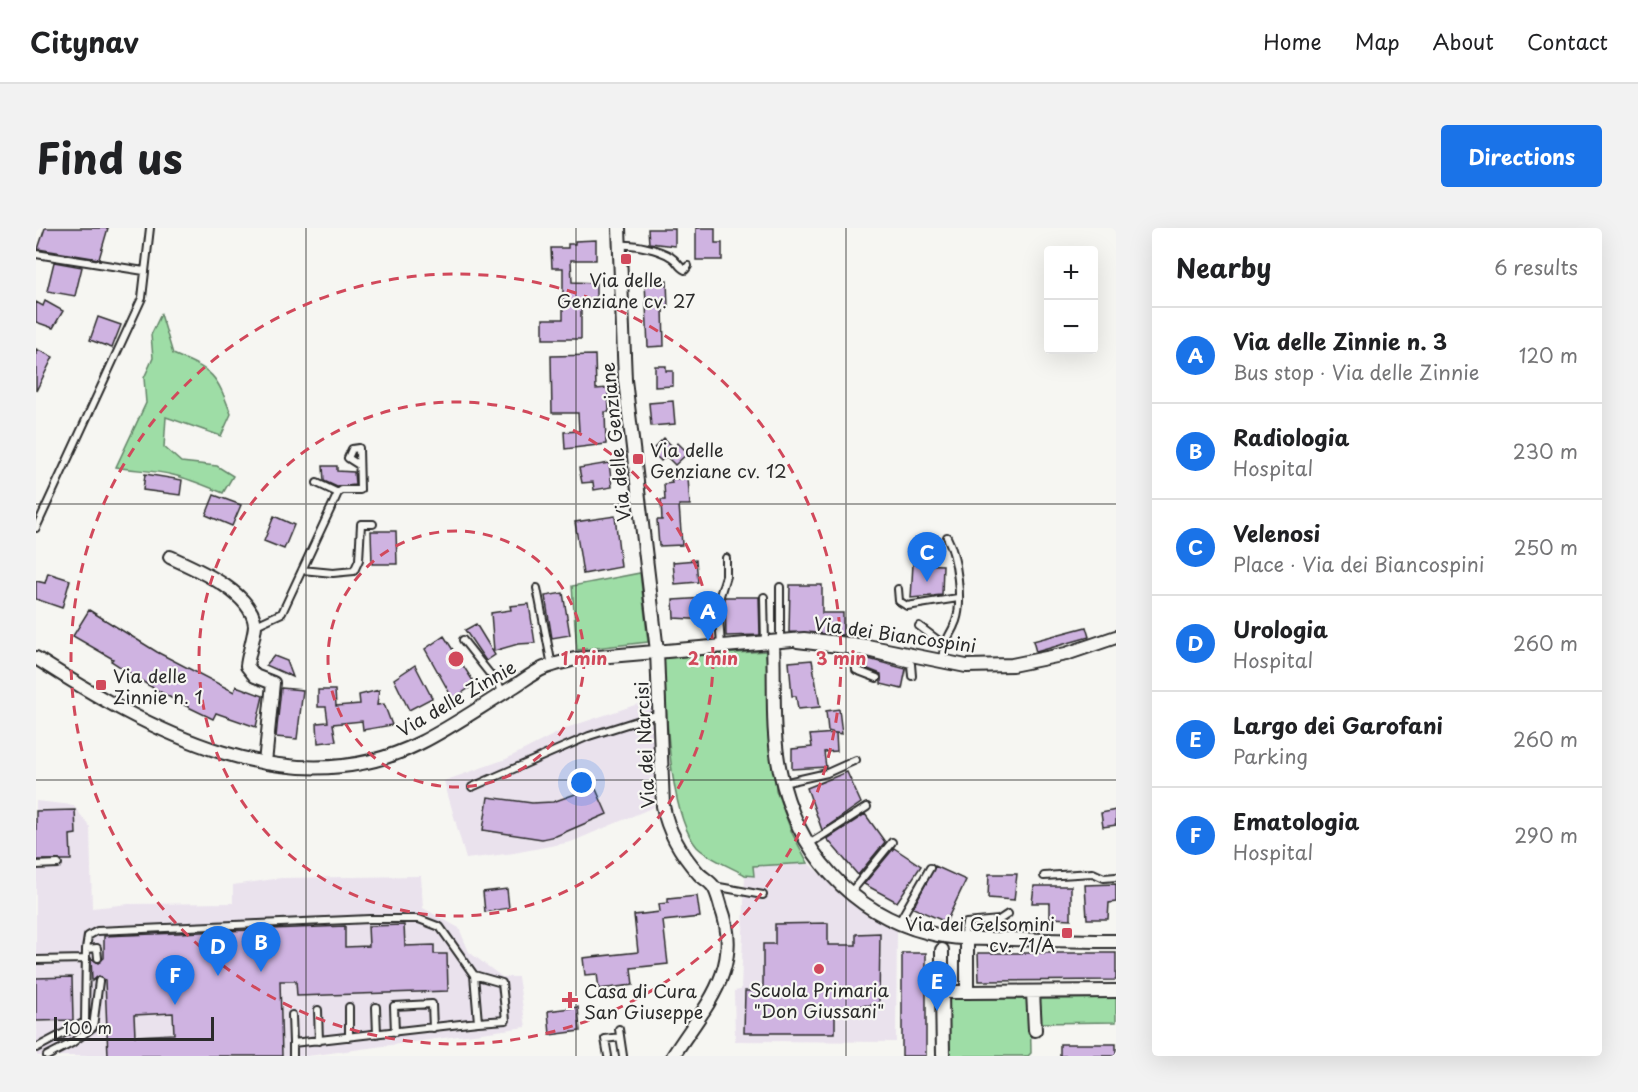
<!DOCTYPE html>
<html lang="en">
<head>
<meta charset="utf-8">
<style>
  :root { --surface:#fff; --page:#f2f2f2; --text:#202124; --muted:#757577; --line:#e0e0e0; --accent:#1a73e8 }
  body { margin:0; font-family:"Playpen Sans",sans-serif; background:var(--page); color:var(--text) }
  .controls { position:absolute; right:18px; top:18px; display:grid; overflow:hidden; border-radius:6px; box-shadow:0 6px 24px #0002 }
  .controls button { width:54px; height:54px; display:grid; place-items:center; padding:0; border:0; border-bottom:2px solid var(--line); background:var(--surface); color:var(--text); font:30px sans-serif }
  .scale { position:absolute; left:18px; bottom:15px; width:160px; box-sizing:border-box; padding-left:6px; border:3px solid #2b2b2b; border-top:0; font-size:16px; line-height:21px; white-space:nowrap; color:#2b2b2b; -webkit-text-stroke:4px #f6f6f2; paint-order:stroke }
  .you { position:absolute; left:546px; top:555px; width:21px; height:21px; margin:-15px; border:4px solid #fff; border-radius:50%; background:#1a73e8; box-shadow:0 0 0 9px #1a73e833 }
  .badge { display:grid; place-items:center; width:39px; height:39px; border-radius:50%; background:var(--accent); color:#fff; font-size:20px; font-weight:700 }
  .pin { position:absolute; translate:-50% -50px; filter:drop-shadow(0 2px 3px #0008) }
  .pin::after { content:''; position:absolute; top:32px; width:21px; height:18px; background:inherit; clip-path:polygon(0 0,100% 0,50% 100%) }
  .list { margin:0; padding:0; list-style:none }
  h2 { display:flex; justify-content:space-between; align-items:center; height:78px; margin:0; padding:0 24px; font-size:26px }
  h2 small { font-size:20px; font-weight:400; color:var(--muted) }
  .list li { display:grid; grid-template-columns:39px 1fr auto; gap:18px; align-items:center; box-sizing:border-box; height:96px; padding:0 24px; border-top:2px solid var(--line) }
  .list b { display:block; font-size:22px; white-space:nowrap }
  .list p { margin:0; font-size:20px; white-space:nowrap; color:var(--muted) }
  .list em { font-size:20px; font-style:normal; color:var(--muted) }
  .map { position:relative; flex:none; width:1080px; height:828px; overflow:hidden; border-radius:6px }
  header { display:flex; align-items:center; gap:36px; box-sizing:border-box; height:84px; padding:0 30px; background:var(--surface); border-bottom:2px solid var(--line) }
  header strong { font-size:28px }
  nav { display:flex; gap:33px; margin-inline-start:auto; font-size:21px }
  .intro { display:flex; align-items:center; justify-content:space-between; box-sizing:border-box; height:144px; padding:0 36px }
  h1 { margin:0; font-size:42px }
  .button { padding:15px 27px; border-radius:6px; background:var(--accent); color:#fff; font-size:21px; font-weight:700 }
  main { display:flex; gap:36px; padding:0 36px }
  aside { flex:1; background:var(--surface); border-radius:6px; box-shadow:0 6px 24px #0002 }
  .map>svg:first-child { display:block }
  .built { fill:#eae2ed }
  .green { fill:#9edda6; stroke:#648468; stroke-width:1.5 }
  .building { fill:#cfb3e1; stroke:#2b2b2b; stroke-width:1.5; fill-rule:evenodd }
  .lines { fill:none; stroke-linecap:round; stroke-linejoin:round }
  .service-casing { stroke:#2b2b2b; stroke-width:10 }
  .minor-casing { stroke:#2b2b2b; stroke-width:16 }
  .service { stroke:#f6f6f2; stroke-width:6 }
  .minor { stroke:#f6f6f2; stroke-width:12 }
  .grid { fill:none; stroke:#2b2b2b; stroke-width:1.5; stroke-opacity:0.55 }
  .ring { fill:none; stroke:#d1495b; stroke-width:3; stroke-dasharray:10 8 }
  .poi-dot { fill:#d1495b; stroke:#f6f6f2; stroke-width:2 }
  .labels { text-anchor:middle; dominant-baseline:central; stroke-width:4.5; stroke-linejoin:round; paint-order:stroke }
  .poi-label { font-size:18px; fill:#2b2b2b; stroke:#f6f6f2; text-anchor:start }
  .street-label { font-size:18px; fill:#2b2b2b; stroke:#f6f6f2 }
  .centre { fill:#d1495b; stroke:#f6f6f2; stroke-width:3 }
  .ring-label { font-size:18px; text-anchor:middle; font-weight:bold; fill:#d1495b; stroke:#f6f6f2; stroke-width:4.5; stroke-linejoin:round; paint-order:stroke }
</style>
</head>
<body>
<header>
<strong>Citynav</strong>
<nav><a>Home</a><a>Map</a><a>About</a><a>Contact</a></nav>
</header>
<div class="intro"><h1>Find us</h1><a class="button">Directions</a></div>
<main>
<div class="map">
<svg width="1080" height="828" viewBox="0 0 1080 828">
  <rect width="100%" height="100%" fill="#f6f6f2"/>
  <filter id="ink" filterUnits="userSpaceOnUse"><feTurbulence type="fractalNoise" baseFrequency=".0167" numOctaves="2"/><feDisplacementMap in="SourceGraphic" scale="12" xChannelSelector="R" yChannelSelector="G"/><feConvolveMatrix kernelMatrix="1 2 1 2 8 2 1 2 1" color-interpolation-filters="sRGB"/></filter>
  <g filter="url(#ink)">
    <path class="built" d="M617,471L618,579L535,614L478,625L430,631L408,553L470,531L533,499Z
      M0,573L37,577L54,599L56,680L93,676L197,675V657L245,650L385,648L387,680L423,700L433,724L466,749H482L490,799L272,828H0Z
      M772,635L818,677L861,701L860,814L699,813L698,763L705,762L709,647L717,648V638Z"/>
    <path class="green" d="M125,86L137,126C178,143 180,146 195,186L185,208L130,189L128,219L145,234L181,238L197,248L187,265C170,258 154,251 137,247C117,242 100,243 80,239L110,175L108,150L117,130L115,107Z
      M604,345L612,414L541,422L536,358Z
      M730,423L740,562L756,605L772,635L717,638L718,648L709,647C697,640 670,629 661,619C631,584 631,477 627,430Z
      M909,770L994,771L995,825L992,828H909Z
      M1080,770V794L1001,795V771Z"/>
    <path class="building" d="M9,0H72L63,31L2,21Z
      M660,0H679V15H686V32H660Z
      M612,1H639V18L613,15Z
      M560,12V32H535L536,54L560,55V76H545V111H507V91H527V40H516L515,20H532V16H539V13Z
      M18,34L46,39L39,68L11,63Z
      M631,53L632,79H627L628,118L612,119L609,54Z
      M9,73L27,83L17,100L0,94V74L7,78Z
      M62,89L85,97L76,120L54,112Z
      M0,121L17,129L0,163Z
      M559,127L560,161L572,160L573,184H569L570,216L529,221L528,204L543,203L542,185H516L515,128Z
      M619,138H630V143H637V158L619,159Z
      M637,173L639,196L615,198L613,175Z
      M628,210L638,220L642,215L652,225L639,237L630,228L625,233L615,223Z
      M573,235L576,259L558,262L557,254L546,255L543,240Z
      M287,238H301V243L318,244L319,257L301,259L288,253Z
      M109,246L146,252L144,267L107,262Z
      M652,250L654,277H643L646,317L623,318L621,292H626L625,272H629L628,256L636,255L635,251Z
      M178,267L205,277L196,298L170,287Z
      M238,288L258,297L248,321L228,313Z
      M579,288L585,339L547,346L539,294Z
      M335,303H360L361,336H336Z
      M660,332L662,354L639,356L637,334Z
      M877,336L907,337L906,367L875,370Z
      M12,345L34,352L26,380L0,371V353L9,355Z
      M754,357H786V385H807V407L753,404Z
      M527,365L534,407L516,410L509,368Z
      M689,369H723L724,407L690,408Z
      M670,370L672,392L638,390L637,372Z
      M493,376L499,415L482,416L458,423L455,385L475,382L474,378Z
      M53,382L121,424L198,464L200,458L227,468L220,499L180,485L177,491L146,476L112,457L75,433L77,431L37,408Z
      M440,396L459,427L450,433L429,402Z
      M1050,399L1053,409L1000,424L997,413Z
      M408,408L439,456L417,471L389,421Z
      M238,428L251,433L257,449L230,437Z
      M829,430L870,441L866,461L845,456V446L827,439Z
      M776,432L784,479L762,481L760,468H756L753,434Z
      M379,437L396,470L373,482L358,451Z
      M245,460L267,462L261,511L240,509Z
      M282,462H299L300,478L324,476L323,467L343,462L341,477L348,476L356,497L327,502L326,493L297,496L300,513L282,515L281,495L292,494L290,479H282Z
      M803,481L806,506L800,505L801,523L788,524L790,539L756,541V521L776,519L774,507L799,505L792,503L790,483Z
      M811,544L825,575L786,602L771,560Z
      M559,559L571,586L520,608L506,611L447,602L452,569L496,575L517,574Z
      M39,582L40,606L34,607L35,632H0V583Z
      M1080,582V597L1067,599L1065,585Z
      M829,586L849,614L822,647L791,611Z
      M858,620L885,638L861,674L828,656Z
      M899,638L930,652L910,694L877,680Z
      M953,646H981L978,672L952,670Z
      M1080,656V674L1073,675L1072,691H1051L1049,657Z
      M998,658H1035V691L1014,690V675H996Z
      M471,661L473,680L449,684L447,664Z
      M661,668L664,689L627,693L632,736L595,740L597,757L563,761L561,746L549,747L547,730L602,724L598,687L624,684L623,676L632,675V671Z
      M792,695V717H820V706L844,705L843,777L813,778V786H799V805H708L709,763H727V716H739V696Z
      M368,697L369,718L398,717V726H411L412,763L261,768L260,753H244L246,828H72L69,752L63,748L56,753L55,730L62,735L68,730V708L309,698V719L333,718L332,698ZM137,785L138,806L99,808L98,787Z
      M866,725H890V828H866Z
      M942,725H1080V752L943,753Z
      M36,749L37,792L0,793V750Z
      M542,779L544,803L514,807L512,783Z
      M1024,816H1080V828H1024Z"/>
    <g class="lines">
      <g class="service-casing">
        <path id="service" d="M583,17C598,16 623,21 635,29C642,33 642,39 649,42L652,38
          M0,26L108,43
          M281,255L302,265
          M0,300L106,70L114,0
          M266,342L297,345L318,343L323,332L325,296H337
          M501,360L516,438
          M862,361L863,373L871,378L922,370
          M728,369L729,416
          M220,397L246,385L302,265L306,262H324L323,220L316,221L312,230L323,237
          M883,398L907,416
          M427,412L468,464
          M744,413V359
          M761,416L827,424L875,436L876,448
          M685,418L682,374L690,348V330
          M815,424L819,428L820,442L841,450
          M907,433C907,410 913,412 920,393C927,373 921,328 911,309
          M747,555L791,545L820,532
          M436,559L553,508L623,486
          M773,616L831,579
          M0,637L22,636
          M1008,648L1057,645L1068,650L1080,649
          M678,658L727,667
          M815,664L856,614
          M863,694L894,640
          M927,710L930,695L963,692L972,686
          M50,721L52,708L61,703L334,691H383L404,699L438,747L442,794L257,815V828
          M0,732L50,731
          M438,747L466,755L470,792L442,794
          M313,779V809
          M340,779L341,806
          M282,782L283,813
          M256,787L257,815
          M583,801L587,828
          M359,804L358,778L396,776L397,800
          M0,820L49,794L50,721L61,720L62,730
          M11,828L36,815L57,799L63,753
          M572,828L569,811L584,809"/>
      </g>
      <g class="minor-casing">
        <path id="minor" d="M583,0L589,152L621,423L627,578C632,604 645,626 663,646C667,650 673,653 677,658C681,663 683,672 685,679C708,741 668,779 637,828
          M134,329C160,341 216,364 219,397C219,406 212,427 211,438L219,448L237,455L229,535
          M737,416C739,457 735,503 744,543C760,622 814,685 893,705C920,712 948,711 975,711C1010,712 1045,713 1080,713
          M0,430C110,501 254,581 384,515C416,499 447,477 477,459C487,453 498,444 508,440C518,436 529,434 539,431L768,411L831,418L930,438L976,437L1030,426L1080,409
          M931,711V764L1080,763
          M906,722V764H931
          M906,764L907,826
          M997,764L999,802"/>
      </g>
      <use href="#service" class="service"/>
      <use href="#minor" class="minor"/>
    </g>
  </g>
  <path class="grid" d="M270,0V828M540,0V828M810,0V828M0,276H1080M0,552H1080"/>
  <g class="ring">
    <circle cx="420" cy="431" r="128"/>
    <circle cx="420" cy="431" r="257"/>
    <circle cx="420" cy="431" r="385"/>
  </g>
  <g class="poi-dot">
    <rect x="584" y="25" width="12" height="12" rx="3"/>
    <rect x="596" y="225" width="12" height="12" rx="3"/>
    <rect x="59" y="451" width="12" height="12" rx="3"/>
    <rect x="1025" y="699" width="12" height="12" rx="3"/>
    <circle cx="783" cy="741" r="6"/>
    <path d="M531 763h6v6h6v6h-6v6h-6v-6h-6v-6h6z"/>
  </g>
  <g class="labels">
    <g class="poi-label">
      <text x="590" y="51" text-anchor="middle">Via delle<tspan x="590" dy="21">Genziane cv. 27</tspan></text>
      <text x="614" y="221">Via delle<tspan x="614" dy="21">Genziane cv. 12</tspan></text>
      <text x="77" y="447">Via delle<tspan x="77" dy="21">Zinnie n. 1</tspan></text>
      <text x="1019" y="695" text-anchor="end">Via dei Gelsomini<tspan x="1019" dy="21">cv. 71/A</tspan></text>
      <text x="783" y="761" text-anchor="middle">Scuola Primaria<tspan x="783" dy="21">"Don Giussani"</tspan></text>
      <text x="548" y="762">Casa di Cura<tspan x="548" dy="21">San Giuseppe</tspan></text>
    </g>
    <g class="street-label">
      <text transform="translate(579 214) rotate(-96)">Via delle Genziane</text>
      <text transform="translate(859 406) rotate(8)">Via dei Biancospini</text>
      <text transform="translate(420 470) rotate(-30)">Via delle Zinnie</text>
      <text transform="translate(608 517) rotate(-93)">Via dei Narcisi</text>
    </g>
  </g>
  <circle cx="420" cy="431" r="9" class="centre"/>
  <g class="ring-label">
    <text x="548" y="437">1 min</text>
    <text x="677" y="437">2 min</text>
    <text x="805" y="437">3 min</text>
  </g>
</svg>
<div class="controls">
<button>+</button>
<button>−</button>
</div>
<div class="scale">100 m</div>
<div class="you"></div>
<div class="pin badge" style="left:672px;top:413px">A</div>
<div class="pin badge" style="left:225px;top:744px">B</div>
<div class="pin badge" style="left:891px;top:354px">C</div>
<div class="pin badge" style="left:182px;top:748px">D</div>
<div class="pin badge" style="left:901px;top:783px">E</div>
<div class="pin badge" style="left:139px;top:777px">F</div>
</div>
<aside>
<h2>Nearby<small>6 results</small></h2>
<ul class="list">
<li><span class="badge">A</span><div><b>Via delle Zinnie n. 3</b><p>Bus stop · Via delle Zinnie</p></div><em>120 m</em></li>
<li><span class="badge">B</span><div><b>Radiologia</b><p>Hospital</p></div><em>230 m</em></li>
<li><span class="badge">C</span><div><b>Velenosi</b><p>Place · Via dei Biancospini</p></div><em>250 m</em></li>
<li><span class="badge">D</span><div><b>Urologia</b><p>Hospital</p></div><em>260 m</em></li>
<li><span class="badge">E</span><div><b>Largo dei Garofani</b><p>Parking</p></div><em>260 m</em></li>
<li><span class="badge">F</span><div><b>Ematologia</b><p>Hospital</p></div><em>290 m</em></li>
</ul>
</aside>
</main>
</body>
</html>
